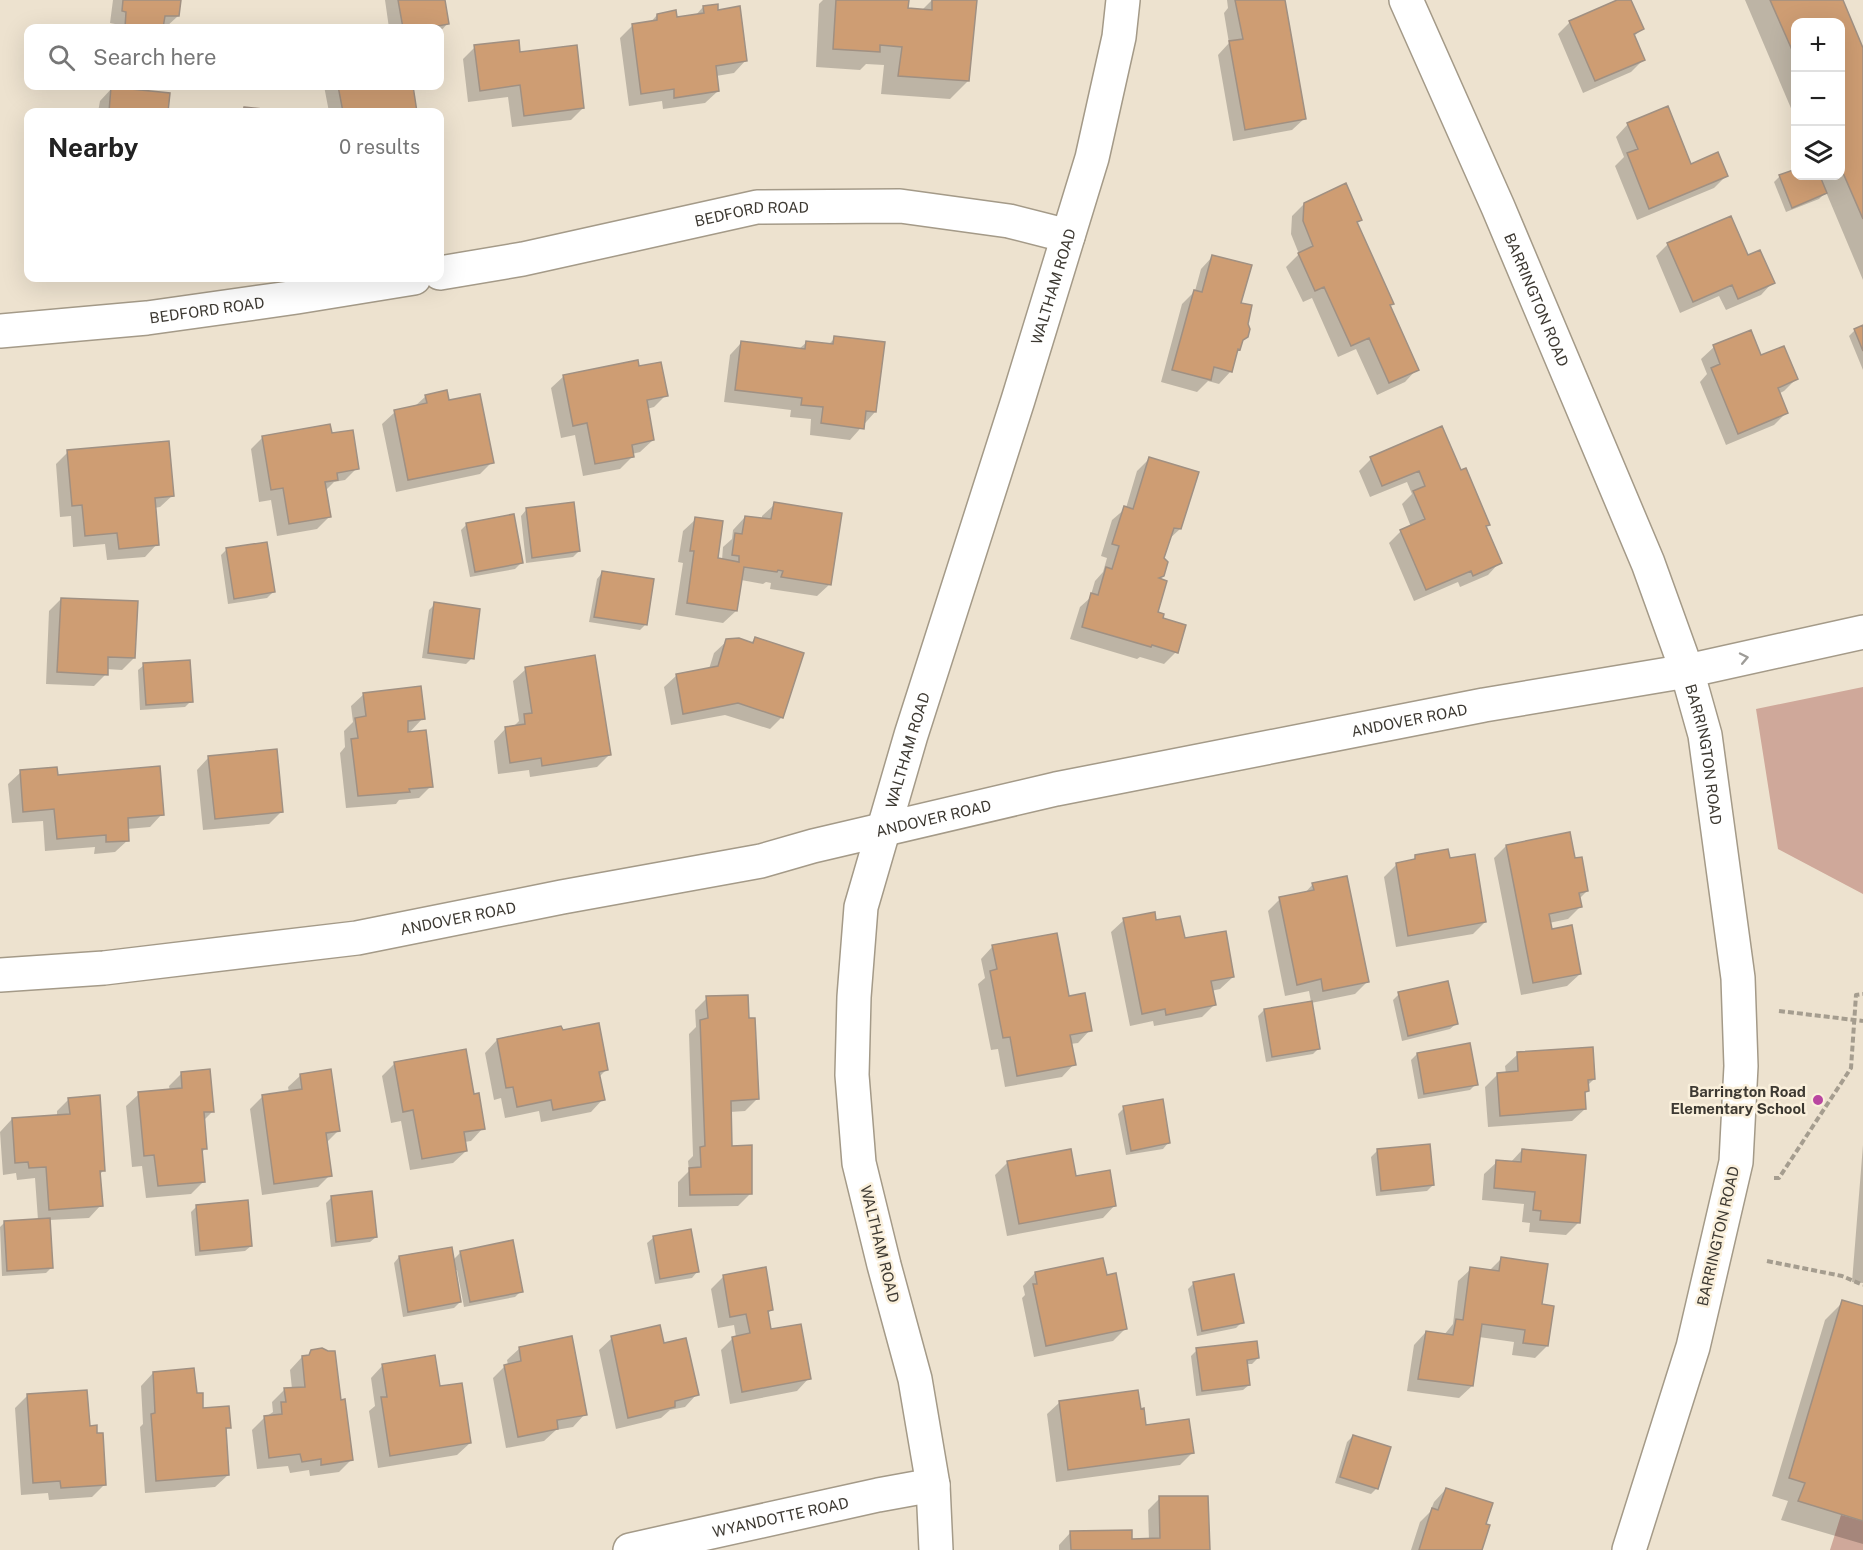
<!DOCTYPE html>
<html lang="en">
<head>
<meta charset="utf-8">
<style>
  :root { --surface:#fff; --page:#f6f6f6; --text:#222; --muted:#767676; --line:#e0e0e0 }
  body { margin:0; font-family:"Public Sans",sans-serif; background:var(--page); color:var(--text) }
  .controls { position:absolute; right:18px; top:18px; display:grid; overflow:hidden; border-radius:12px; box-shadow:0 6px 24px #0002 }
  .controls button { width:54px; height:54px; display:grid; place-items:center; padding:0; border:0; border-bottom:2px solid var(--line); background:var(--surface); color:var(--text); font:30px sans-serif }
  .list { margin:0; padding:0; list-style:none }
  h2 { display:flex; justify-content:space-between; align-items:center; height:78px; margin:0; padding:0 24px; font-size:26px }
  h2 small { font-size:20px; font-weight:400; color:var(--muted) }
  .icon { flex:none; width:33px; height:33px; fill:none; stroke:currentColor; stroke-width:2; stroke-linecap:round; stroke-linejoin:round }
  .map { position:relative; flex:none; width:1863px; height:1550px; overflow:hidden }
  .search { position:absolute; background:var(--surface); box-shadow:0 6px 24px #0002; left:24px; top:24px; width:420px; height:66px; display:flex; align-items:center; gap:15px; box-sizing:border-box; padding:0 21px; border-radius:12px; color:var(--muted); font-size:22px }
  .panel { position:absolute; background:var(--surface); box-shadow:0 6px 24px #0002; left:24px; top:108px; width:420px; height:174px; border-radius:12px }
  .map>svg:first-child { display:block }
  .green { fill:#cfa89a }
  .shadow { fill:#0003 }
  .building { fill:#ce9d73; stroke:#a09082; stroke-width:1.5 }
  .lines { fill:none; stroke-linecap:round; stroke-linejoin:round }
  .minor-casing { stroke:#a49a88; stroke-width:36 }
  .path { stroke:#a59d8f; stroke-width:4; stroke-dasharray:6 3; stroke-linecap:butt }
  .minor { stroke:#fff; stroke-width:33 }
  .oneway { stroke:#9e9c98 }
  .poi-dot { fill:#b946a0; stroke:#faf0dc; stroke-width:2 }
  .labels { text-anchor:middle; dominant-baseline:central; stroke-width:5; stroke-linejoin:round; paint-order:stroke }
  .street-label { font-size:15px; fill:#3d3932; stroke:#faf0dc }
  .poi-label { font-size:15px; font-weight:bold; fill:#3d3932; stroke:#faf0dc; text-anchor:end }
</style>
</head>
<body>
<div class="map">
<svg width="1863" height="1550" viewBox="0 0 1863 1550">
  <rect width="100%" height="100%" fill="#ede2cf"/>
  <path class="green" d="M1863,687V894L1778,849L1756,709Z
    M1841,1515L1863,1521V1550H1830Z"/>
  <path class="shadow" d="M113,0H179L178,16L165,28H114L115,24L110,23Z
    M385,0H443L447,24L440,32V28H389Z
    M823,0H907L906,9L921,11L932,0H960L968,81L950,99L881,94L884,65L866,64L860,70L816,67L819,4Z
    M1227,0H1283L1305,118L1292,130L1233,141L1218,55L1229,43L1224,13L1228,8Z
    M1621,0H1629L1642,29L1633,37L1643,60L1631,72L1583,93L1558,34L1570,22Z
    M1745,0H1841L1863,52V280L1826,192L1819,199L1786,212L1774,182L1780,176H1840V22H1796V120Z
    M703,7L716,12L746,60L734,73L716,76L718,91L705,103L663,109L662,101L629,106L620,38L633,25L650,23L657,15L676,18L695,16Z
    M475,47L583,108L571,120L512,127L508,97L468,102L463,59Z
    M324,86H411L416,112H329Z
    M112,88L168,94L166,112H98L100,101Z
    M245,108L278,112H240Z
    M1628,124L1690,166L1726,176L1714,188L1637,220L1615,166L1624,157L1616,137Z
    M1304,204L1360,220L1356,224L1392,304L1389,306L1417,369L1405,382L1377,395L1356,349L1338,357L1312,298L1303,302L1286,267L1299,254L1291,234L1292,216Z
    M1668,244L1747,257L1773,282L1761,295L1726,310L1719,296L1680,313L1656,256Z
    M1213,256L1240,304L1241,342L1239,349L1236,352L1231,371L1219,384L1208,381L1197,392L1161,382L1182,304L1195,291L1201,269Z
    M1863,326V370L1849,336L1855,330Z
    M835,338L875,412L850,440L810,435L811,419L790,417L791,410L724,402L730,355L742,342L799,349L807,342L828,345Z
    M1714,347L1761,357L1796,379L1784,391L1778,394L1786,413L1774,425L1726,445L1700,382L1707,374L1701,359Z
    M638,368L666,395L654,407L647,409L653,440L640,452L632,454L633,456L620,469L583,476L575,435L561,438L551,388L564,376Z
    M426,396L448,402L492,462L480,474L396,492L382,424L395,412L414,407Z
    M331,435L357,468L345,480L334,482L325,491L329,517L317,529L277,536L271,500L259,502L251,449L263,437Z
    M68,452L173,495L160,507L154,508L157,544L145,557L107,560L105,544L73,547L71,516L60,517L56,464Z
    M1150,458L1180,529L1168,540L1162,558L1163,575L1158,580L1156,613L1161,619L1176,652L1164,664L1140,657L1137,659L1070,639L1080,607L1090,598L1095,581L1103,572L1107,558L1101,556L1112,520L1126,508L1137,471Z
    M1371,459L1460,472L1488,524L1485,528L1500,562L1488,575L1460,587L1458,582L1414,601L1389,543L1401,531L1411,527L1402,504L1412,494L1407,482L1370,497L1359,471Z
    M775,504L830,584L817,596L770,589L771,583L766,582L763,584L741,580L736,611L723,623L675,615L683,563L678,562L683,531L696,519L716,559L722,560L723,547L732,539L733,530L745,517L762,520V516Z
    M526,510L579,551L573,557L526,563L521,516Z
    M467,524L521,563L515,569L470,577L461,530Z
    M226,550L273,592L267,598L228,604L221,555Z
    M602,573L646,624L640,630L589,622L597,579Z
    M61,599L134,658L122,670L106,669V674L94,686L46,684L49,611Z
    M435,604L472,658L466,664L422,658L429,610Z
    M755,639L782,717L770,729L725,715L671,725L664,687L677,675L709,669L714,653L727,641L750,644Z
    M144,665L191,701L185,707L140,710L138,670Z
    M526,669L609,755L597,767L530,777L529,770L498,774L494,741L506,728L513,727L519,721L513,681Z
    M364,694L423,718L408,734L431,786L419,798L399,800L396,804L346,808L340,753L345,747L344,731L353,722L351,706Z
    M209,757L282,811L269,824L203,830L197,770Z
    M21,772L56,776L162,814L150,827L127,829L128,840L115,852L94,854L95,847L45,851L43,821L12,823L8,784Z
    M1506,846L1574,859L1587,891L1579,899L1580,907L1568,919L1549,923L1551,931L1580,974L1567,986L1521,995L1494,858Z
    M1416,857L1485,922L1473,934L1396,947L1384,877L1396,865L1410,862Z
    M1313,884L1367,982L1355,994L1311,1003L1319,1048L1313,1054L1266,1062L1258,1016L1264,1010L1311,1002L1309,991L1285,996L1268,911L1280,899L1304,894Z
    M1124,920L1155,922L1183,940L1233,977L1220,989L1211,991L1214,1005L1202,1017L1154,1026L1153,1021L1130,1026L1111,932Z
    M993,946L1067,998L1090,1030L1078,1043L1070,1044L1074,1064L1062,1077L1005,1087L998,1049L991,1050L978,984L985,978L981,959Z
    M1399,994L1456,1024L1450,1029L1402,1041L1393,1000Z
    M707,998L747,1020L757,1099L745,1111L730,1112L731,1147L750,1194L738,1206L678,1207V1182L689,1171L688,1161L693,1156L689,1034L696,1027L695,1010Z
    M497,1040L606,1070L598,1078L603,1099L591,1112L541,1122L539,1111L505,1118L501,1098L494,1100L485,1053Z
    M1417,1054L1476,1084L1470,1090L1418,1099L1411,1060Z
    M1518,1054L1594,1079L1587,1086V1091L1584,1094L1585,1109L1572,1121L1488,1127L1485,1087L1497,1075L1506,1074L1505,1066Z
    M395,1063L473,1096L483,1128L471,1141L464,1142L466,1151L453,1163L410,1170L401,1121L391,1123L382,1076Z
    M182,1073L213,1111L204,1120L206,1148L201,1153L204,1181L191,1194L146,1198L142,1166L132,1167L126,1106L139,1094L170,1091L169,1086Z
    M301,1075L338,1131L326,1143L330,1175L318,1187L262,1195L250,1109L263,1096L289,1093L288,1087Z
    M69,1099L104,1170L99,1175L101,1205L89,1218L49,1220L52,1267L46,1273L2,1276L0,1227L5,1222L38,1220L35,1178L17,1180L16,1173L3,1175L0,1132L12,1119L57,1116V1111Z
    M1124,1108L1168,1143L1163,1149L1126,1155L1118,1114Z
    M1863,1145V1283L1852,1282Z
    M1522,1150L1578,1223L1566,1235L1529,1232L1530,1223L1522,1222L1524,1204L1482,1200L1484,1174L1497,1162L1510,1163Z
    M1377,1151L1433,1185L1427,1191L1376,1196L1371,1157Z
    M1008,1162L1075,1178L1115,1205L1103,1218L1007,1236L995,1175Z
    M332,1197L376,1237L370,1242L331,1247L326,1203Z
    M197,1206L251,1246L245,1251L195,1256L191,1212Z
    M653,1238L697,1272L692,1278L655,1284L647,1243Z
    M461,1252L521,1291L515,1297L464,1307L457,1270L454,1271L460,1302L454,1308L403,1317L394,1263L399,1257L453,1260Z
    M1501,1259L1541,1306L1547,1346L1535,1358L1512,1355L1514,1342L1479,1337L1472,1386L1459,1398L1407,1391L1414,1345L1426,1332L1444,1335L1453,1324L1458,1281L1471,1269L1489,1271Z
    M1035,1273L1106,1277L1125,1329L1113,1341L1034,1357L1022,1298L1025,1295L1023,1286Z
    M723,1277L772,1309L767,1314L770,1331L809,1378L797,1391L730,1404L721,1350L733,1338L736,1337L734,1325L718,1328L711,1289Z
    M1194,1283L1242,1322L1236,1328L1197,1336L1188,1289Z
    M1843,1302L1863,1308V1544L1781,1520L1788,1501L1772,1496L1825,1320Z
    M612,1338L663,1345L697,1394L685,1407L670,1410L661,1418L616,1429L599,1350Z
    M520,1348L585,1414L573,1427L556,1430L544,1441L506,1448L493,1378L505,1366L508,1365L507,1360Z
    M1197,1350L1258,1358L1252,1364H1246L1249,1385L1243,1390L1196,1396L1191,1356Z
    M312,1351L339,1401L351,1460L339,1472L310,1476L309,1470L290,1473L288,1466L257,1469L252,1430L264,1418L273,1412L272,1402L284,1390L292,1389L290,1370L302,1357H307Z
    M383,1365L438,1388L470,1443L457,1455L378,1468L369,1411L375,1406L371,1378Z
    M153,1373L195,1395L202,1410L229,1427L225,1431L228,1475L215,1487L145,1493L140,1427L143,1424L141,1386Z
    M28,1395L88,1427L105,1484L92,1497L49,1500L48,1493L21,1495L15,1408Z
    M1060,1402L1145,1426L1192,1453L1180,1465L1056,1482L1047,1414Z
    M1353,1436L1377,1488L1371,1494L1335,1483L1347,1442Z
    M1446,1489L1484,1525L1481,1550H1411L1420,1522L1430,1512L1434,1502Z
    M1160,1498L1208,1550H1059V1545L1071,1532L1131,1540H1149L1148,1510Z"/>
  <path class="building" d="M123,0H181L179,16H165L163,28H125L126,12L122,11Z
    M398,0H445L449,24L426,28H403Z
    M836,0H909L908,8L932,10V0H977L969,81L898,76L902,47L880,45V52L833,49Z
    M1235,0H1285L1306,119L1245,130L1229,41L1243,39Z
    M1617,0H1631L1644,29L1634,34L1645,60L1595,81L1569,21Z
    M1770,0H1843L1863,48V219L1840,166V22H1796V59Z
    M718,4V10L740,6L747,61L716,66L719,91L674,98V89L641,94L632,24L657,20V14L676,10L677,17L704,13L703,6Z
    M519,40L520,52L577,45L584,108L524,116L520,85L480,91L474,45Z
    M338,86H413L417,112H343Z
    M111,87L170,93L168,112H109Z
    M1668,106L1691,164L1718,152L1728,176L1649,209L1627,153L1638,149L1627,123Z
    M244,107L290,112H243Z
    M1796,169V176H1820L1827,193L1792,208L1779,175Z
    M1346,183L1362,220L1357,222L1394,304L1390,305L1419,370L1389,383L1369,338L1351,346L1324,287L1315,291L1298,253L1313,246L1303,221L1304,203Z
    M1731,216L1748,255L1760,250L1775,283L1738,299L1732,285L1693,302L1667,243Z
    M1212,255L1252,265L1241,303L1252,305L1248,324L1250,329L1248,337L1243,340L1240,350L1238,349L1232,372L1214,367L1211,380L1172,370L1194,290L1202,292Z
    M1863,325V351L1854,329Z
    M1751,330L1761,355L1784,346L1798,379L1778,388L1788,413L1738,434L1711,368L1720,364L1713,345Z
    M834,336L885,342L876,412L866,411L864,429L821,423L823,407L801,405L802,398L735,390L741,341L805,349L806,341L833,344Z
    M638,360L639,366L661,362L668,396L647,400L654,440L632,445L634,457L595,464L587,423L573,426L563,375Z
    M447,390L449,400L480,394L494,463L408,480L394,410L427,403L425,395Z
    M330,424L332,433L353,430L359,469L337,473L338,480L325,482L331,517L289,524L283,488L271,490L262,436Z
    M1442,426L1461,470L1466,468L1490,525L1486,526L1502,563L1473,576L1471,571L1426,590L1400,530L1425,519L1413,491L1425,486L1419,471L1382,486L1370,457Z
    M169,441L174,496L155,498L159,545L119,549L117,533L85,536L82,505L72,506L67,450Z
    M1149,457L1199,472L1181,529L1174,528L1164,558L1168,562L1164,576L1159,578L1167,581L1158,612L1164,614L1163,618L1186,625L1178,653L1152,645L1151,647L1082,627L1091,593L1098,595L1106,567L1112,569L1119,546L1112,544L1124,506L1133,509Z
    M574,502L580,551L532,558L526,508Z
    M774,502L842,513L831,585L781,577L783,571L778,570L777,572L744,567L737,611L687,603L694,551H690L695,517L723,521L718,558L739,562V556L732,555L735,533L742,534L745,516L771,519Z
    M514,514L523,563L475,572L466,523Z
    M267,542L275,592L234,599L226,548Z
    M602,571L654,579L647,625L594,617Z
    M61,598L138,601L135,658L108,657V675L57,672Z
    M434,602L480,609L474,659L428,653Z
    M755,637L804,653L783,718L738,703L683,714L676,674L718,666L726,639L739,638L753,643Z
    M595,655L611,755L542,766L541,758L510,763L505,727L525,724L524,714L532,713L525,667Z
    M190,660L193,702L146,705L143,663Z
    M421,686L425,719L408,721V732L426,730L433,787L409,789L410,792L358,796L351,739L358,738L355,718L366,716L363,693Z
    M277,749L283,812L215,819L208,756Z
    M160,766L164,815L128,818L129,841L106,842V835L57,839L54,809L23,812L20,770L57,767L58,775Z
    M1570,832L1575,858L1582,857L1588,891L1579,893L1582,907L1549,914L1552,929L1572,925L1581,974L1533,983L1506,845Z
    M1448,849L1450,858L1475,854L1486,922L1408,936L1396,863L1415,859V855Z
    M1347,876L1369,982L1323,991L1321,979L1297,985L1279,897L1314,890L1312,883Z
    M1155,912L1156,920L1180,916L1185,938L1226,931L1234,977L1211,981L1216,1005L1166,1015L1165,1009L1142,1014L1123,918Z
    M1057,933L1069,996L1085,993L1092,1031L1070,1035L1076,1065L1017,1076L1010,1037L1003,1038L990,971L997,969L992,945Z
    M1448,981L1458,1024L1408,1036L1398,992Z
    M748,995L749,1018H755L759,1099L731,1101L732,1146L752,1145V1194L690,1195L689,1168L701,1167L700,1147L705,1146L700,1020L708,1018L706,996Z
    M1312,1001L1320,1049L1272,1057L1264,1009Z
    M599,1023L608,1070L599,1072L605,1100L553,1110L551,1100L517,1107L513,1087L506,1088L497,1039L561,1026L563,1030Z
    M1470,1043L1478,1085L1424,1094L1417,1053Z
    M1593,1047L1595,1079L1588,1080L1589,1091L1585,1092L1586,1109L1500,1116L1497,1073L1518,1071L1517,1052Z
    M466,1049L474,1094L479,1093L485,1129L464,1132L467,1151L422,1159L413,1110L403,1112L394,1062Z
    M210,1069L214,1112H204L207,1149H202L205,1182L158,1186L154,1155L144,1156L138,1092L182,1088L181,1072Z
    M331,1069L340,1131L326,1133L332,1176L274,1184L262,1095L302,1089L300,1074Z
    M100,1095L105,1171H100L103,1206L49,1210L46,1167L29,1168L28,1162L15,1163L12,1118L70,1114L68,1098Z
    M1163,1099L1170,1143L1131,1151L1123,1106Z
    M1430,1144L1434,1185L1381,1191L1377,1149Z
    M1071,1149L1076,1176L1110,1170L1116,1206L1019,1224L1007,1161Z
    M1522,1149L1586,1155L1580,1223L1540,1220L1541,1211L1533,1210L1535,1192L1494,1188L1496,1160L1521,1162Z
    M372,1191L377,1237L336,1242L331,1196Z
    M248,1200L252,1246L200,1251L196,1205Z
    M50,1218L53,1268L7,1271L4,1221Z
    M691,1229L699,1272L660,1279L653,1236Z
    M513,1240L523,1292L470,1302L460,1251Z
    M452,1247L461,1302L408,1312L399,1256Z
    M1501,1257L1548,1264L1542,1304L1554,1306L1548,1346L1523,1343L1525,1330L1482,1324L1473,1386L1418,1379L1426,1331L1453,1335L1456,1319L1463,1320L1470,1267L1499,1271Z
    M1103,1258L1107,1275L1116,1273L1127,1329L1046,1346L1033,1284H1037L1035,1272Z
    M766,1267L773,1310L768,1311L771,1329L801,1324L811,1379L742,1392L732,1337L750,1333L746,1314L730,1317L723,1275Z
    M1234,1274L1244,1323L1202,1331L1193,1282Z
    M1842,1300L1863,1306V1521L1798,1501L1805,1483L1789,1478Z
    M660,1325L664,1343L686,1338L699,1395L675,1401V1407L628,1418L611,1336Z
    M572,1336L587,1415L557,1420L558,1429L518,1437L504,1365L521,1361L519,1347Z
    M1257,1341L1259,1358L1247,1360L1250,1385L1202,1391L1196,1348Z
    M322,1348L328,1351H335L341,1400L345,1399L353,1460L321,1465V1459L302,1462L300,1454L269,1458L264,1416L282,1414L281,1402H286L284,1388L305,1387L302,1356L309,1355L311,1350Z
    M435,1355L440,1386L462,1383L471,1443L390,1456L381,1397H387L382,1364Z
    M194,1368L197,1393H203V1408L229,1406L231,1428H226L229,1475L156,1481L151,1414L155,1413L153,1372Z
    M87,1390L90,1426L97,1425V1433H103L106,1485L61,1488L60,1481L33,1483L27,1394Z
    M1138,1390L1141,1409L1144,1408L1146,1425L1189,1419L1194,1453L1068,1470L1059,1401Z
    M1353,1435L1391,1447L1378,1489L1340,1477Z
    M1446,1488L1493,1503L1486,1524L1490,1525L1482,1550H1419L1432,1508L1438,1510Z
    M1159,1496H1208L1210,1550H1071L1070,1531L1132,1530V1539L1160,1538Z"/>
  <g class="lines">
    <g class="minor-casing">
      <g id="minor">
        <path id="s1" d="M1406,0L1498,207L1648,563L1687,671L1705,735L1738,978L1741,1066L1736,1162L1693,1347L1629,1550"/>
        <path id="s2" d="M440,273L523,259L757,207L900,206L1009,221L1068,236"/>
        <path id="s3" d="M0,331L147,318L297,297L414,278"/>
        <path id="s4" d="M0,975L104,968L357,938L562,897L761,861L813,846L1056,789L1484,705L1687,671L1863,632"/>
        <path id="s5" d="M630,1550L878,1495L933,1485"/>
        <path id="s6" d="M936,1550L933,1485L915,1379L884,1265L859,1163L852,1075L854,997L861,907L911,735L1018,400L1092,158L1119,37L1123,0"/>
      </g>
    </g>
    <path class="path" d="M1779,1011L1863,1021
      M1774,1178H1779L1851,1068L1856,995L1863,994
      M1767,1261L1842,1276L1863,1285"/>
    <use href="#minor" class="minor"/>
  </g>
  <defs><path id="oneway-chevron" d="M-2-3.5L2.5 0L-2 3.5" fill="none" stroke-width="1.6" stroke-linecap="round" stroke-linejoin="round" transform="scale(1.5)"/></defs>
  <use class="oneway" href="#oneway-chevron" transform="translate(1744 658) rotate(-12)"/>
  <circle class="poi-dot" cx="1818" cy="1100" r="6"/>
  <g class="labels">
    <g class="street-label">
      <text stroke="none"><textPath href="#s2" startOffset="318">BEDFORD ROAD</textPath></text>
      <text stroke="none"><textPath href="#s6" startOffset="1302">WALTHAM ROAD</textPath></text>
      <text stroke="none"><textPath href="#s1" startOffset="327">BARRINGTON ROAD</textPath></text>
      <text stroke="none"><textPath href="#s3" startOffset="208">BEDFORD ROAD</textPath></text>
      <text stroke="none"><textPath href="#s4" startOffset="1434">ANDOVER ROAD</textPath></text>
      <text stroke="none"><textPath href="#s6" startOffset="816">WALTHAM ROAD</textPath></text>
      <text stroke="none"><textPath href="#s1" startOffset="813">BARRINGTON ROAD</textPath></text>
      <text stroke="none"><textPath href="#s4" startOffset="948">ANDOVER ROAD</textPath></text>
      <text stroke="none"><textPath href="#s4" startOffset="462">ANDOVER ROAD</textPath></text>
      <text transform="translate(1718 1236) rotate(-77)">BARRINGTON ROAD</text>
      <text transform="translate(880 1244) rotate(76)">WALTHAM ROAD</text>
      <text stroke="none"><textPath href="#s5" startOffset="154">WYANDOTTE ROAD</textPath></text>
    </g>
    <g class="poi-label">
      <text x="1806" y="1091">Barrington Road<tspan x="1806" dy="17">Elementary School</tspan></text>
    </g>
  </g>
</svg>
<div class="controls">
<button>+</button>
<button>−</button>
<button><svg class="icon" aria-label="layers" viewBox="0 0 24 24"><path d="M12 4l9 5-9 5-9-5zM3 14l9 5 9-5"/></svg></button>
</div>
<div class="search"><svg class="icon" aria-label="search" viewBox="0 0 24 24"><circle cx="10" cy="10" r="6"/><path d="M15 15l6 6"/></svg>Search here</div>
<section class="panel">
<h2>Nearby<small>0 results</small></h2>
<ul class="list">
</ul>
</section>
</div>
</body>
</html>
